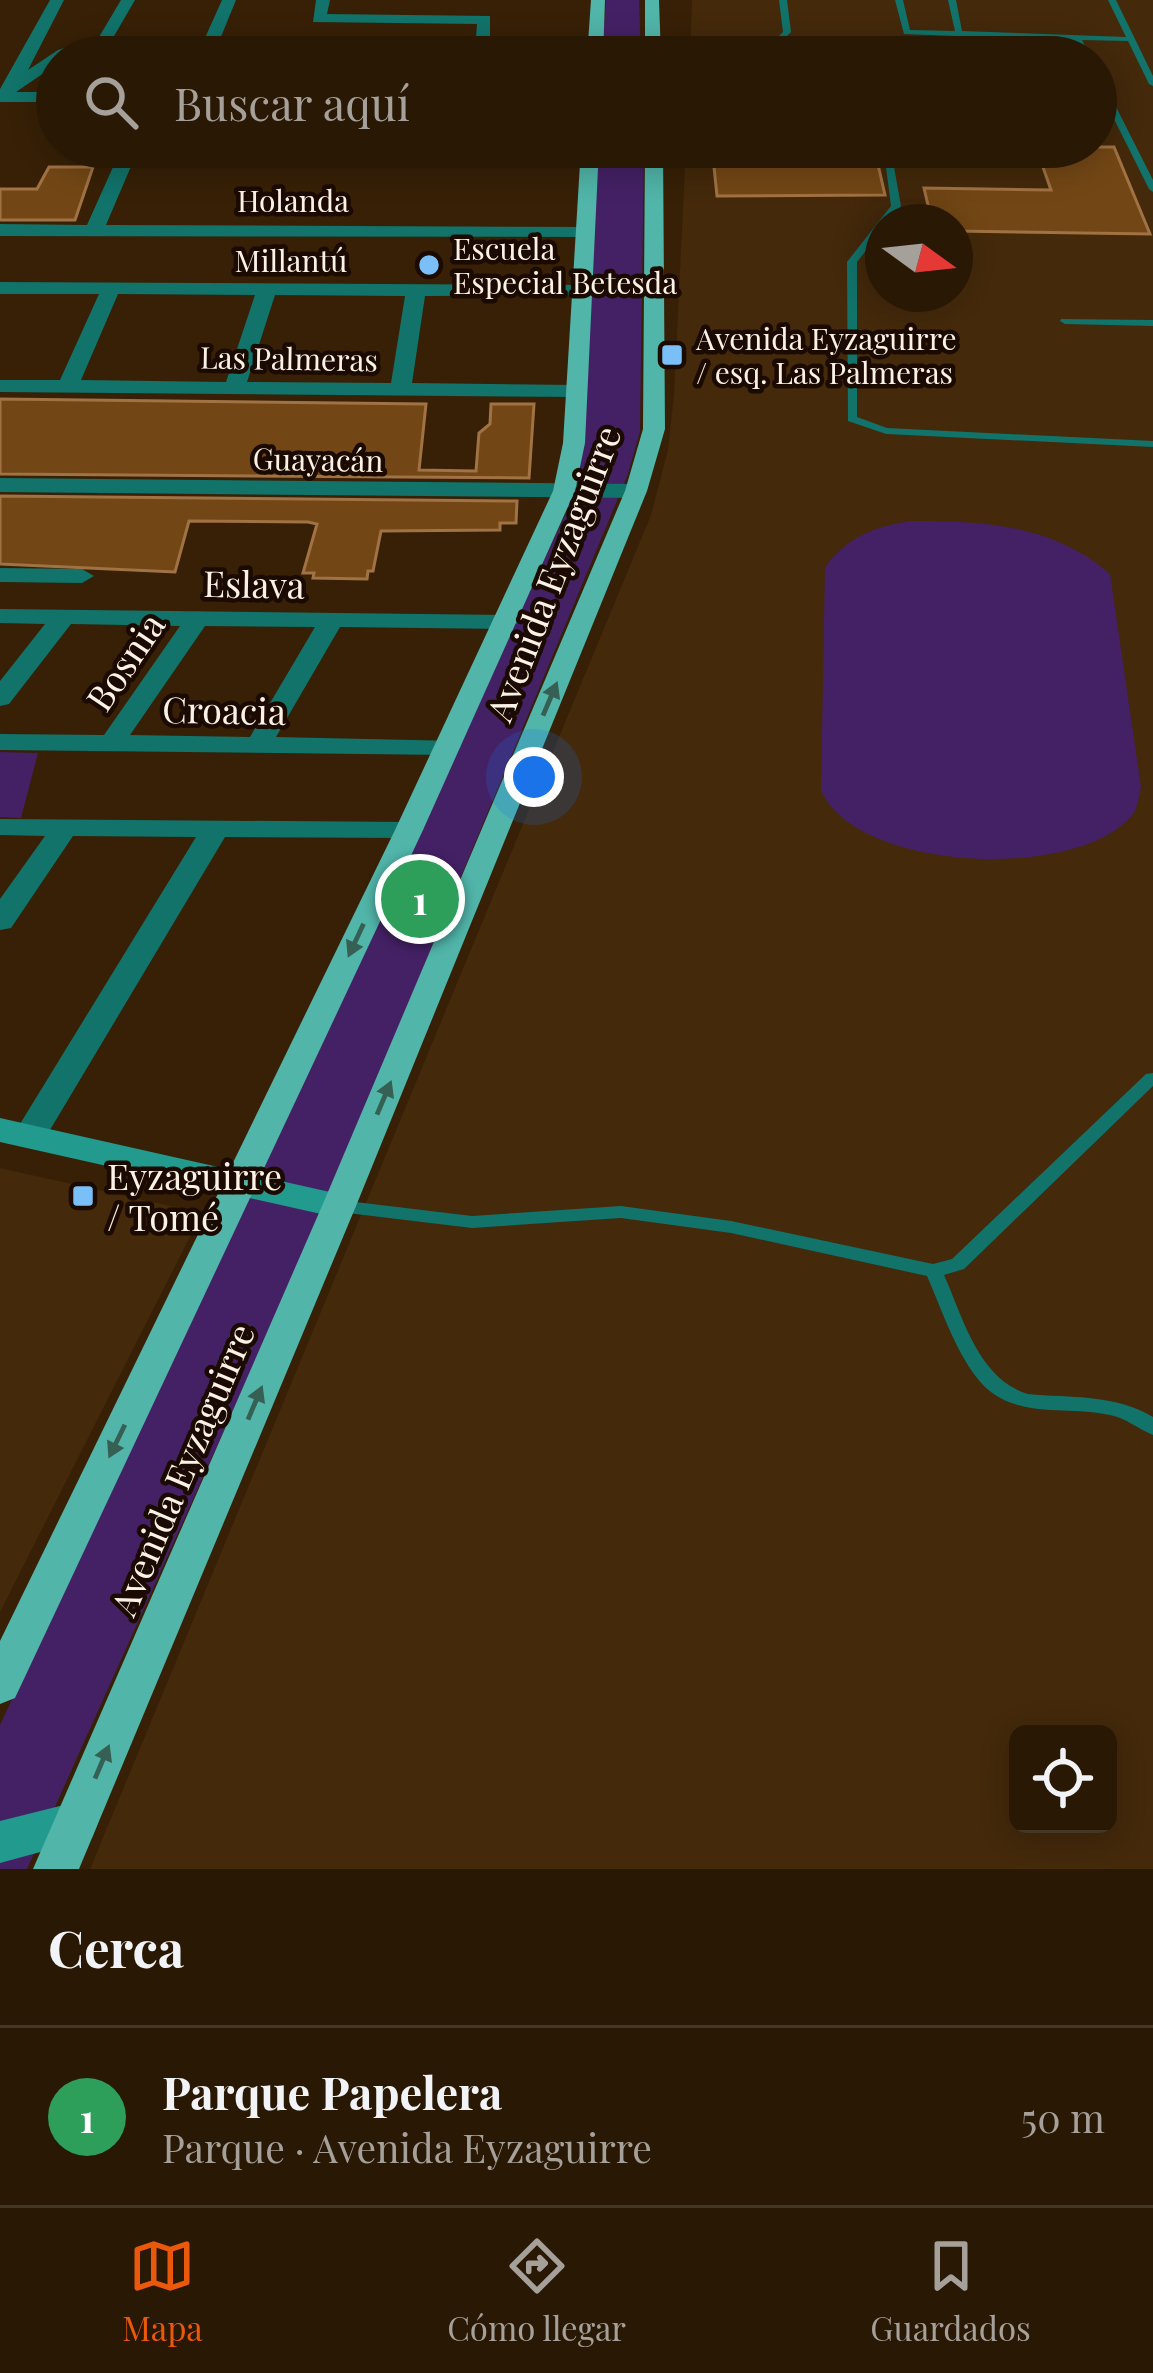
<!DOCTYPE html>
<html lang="es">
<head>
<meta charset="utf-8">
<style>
  :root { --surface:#291804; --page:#31210e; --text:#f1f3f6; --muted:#a5a09a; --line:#453726; --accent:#ea580c }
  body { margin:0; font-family:"Playfair Display",serif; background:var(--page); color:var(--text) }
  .controls { position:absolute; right:36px; bottom:36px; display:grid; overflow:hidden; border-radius:18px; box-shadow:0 6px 30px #0003 }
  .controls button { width:108px; height:108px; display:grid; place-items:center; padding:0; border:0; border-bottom:3px solid var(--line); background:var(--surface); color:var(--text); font:60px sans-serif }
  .compass { position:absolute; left:865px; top:204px; width:108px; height:108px; border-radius:50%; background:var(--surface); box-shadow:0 6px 30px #0003; rotate:105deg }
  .you { position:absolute; left:534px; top:777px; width:42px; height:42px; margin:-30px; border:9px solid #fff; border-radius:50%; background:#1a73e8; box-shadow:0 0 0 18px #1a73e833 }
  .badge { display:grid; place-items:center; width:78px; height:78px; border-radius:50%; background:var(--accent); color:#fff; font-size:39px; font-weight:700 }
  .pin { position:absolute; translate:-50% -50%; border:6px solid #fff; box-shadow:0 3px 12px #0006 }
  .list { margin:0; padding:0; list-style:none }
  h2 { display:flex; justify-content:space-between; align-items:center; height:156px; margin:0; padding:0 48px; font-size:51px }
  h2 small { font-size:39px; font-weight:400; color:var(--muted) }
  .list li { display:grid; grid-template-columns:78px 1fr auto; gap:36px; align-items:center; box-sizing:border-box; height:180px; padding:0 48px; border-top:3px solid var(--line) }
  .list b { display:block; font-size:45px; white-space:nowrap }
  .list p { margin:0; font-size:39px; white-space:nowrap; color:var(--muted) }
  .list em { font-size:39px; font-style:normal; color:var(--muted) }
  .icon { flex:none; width:66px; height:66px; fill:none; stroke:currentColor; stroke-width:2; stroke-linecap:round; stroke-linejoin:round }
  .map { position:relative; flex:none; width:1153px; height:1869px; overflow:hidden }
  .search { position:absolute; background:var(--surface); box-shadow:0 6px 30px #0003; left:36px; right:36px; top:36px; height:132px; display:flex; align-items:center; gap:30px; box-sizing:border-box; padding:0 42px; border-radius:66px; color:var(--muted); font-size:45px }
  .sheet { height:336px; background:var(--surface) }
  nav { display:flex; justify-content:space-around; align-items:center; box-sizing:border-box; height:168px; border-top:3px solid var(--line); background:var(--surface); font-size:33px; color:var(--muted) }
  nav a { display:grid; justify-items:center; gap:6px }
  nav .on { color:var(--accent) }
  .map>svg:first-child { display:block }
  .built { fill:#44290b; fill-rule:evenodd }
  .green { fill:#442165 }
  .building { fill:#734715; stroke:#a17243; stroke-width:3 }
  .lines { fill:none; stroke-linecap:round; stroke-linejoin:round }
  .lane { fill:#11736a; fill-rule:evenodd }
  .street { fill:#11736a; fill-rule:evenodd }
  .secondary { fill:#229a8e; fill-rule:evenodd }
  .primary { fill:#51b5a9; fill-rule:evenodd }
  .oneway { fill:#366054 }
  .poi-dot { fill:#7abff8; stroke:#1b0a00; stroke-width:4.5 }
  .labels { text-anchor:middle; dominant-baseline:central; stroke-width:9; stroke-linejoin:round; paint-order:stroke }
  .far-street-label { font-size:30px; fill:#fcf1e7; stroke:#1b0a00 }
  .far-poi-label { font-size:30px; fill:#fcf1e7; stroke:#1b0a00; text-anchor:start }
  .street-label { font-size:36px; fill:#fcf1e7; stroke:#1b0a00 }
  .poi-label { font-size:36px; fill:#fcf1e7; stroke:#1b0a00; text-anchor:start }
</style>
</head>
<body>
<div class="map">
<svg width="1153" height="1869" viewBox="0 0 1153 1869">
  <rect width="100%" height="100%" fill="#372006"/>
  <path class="built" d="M692,0H1153V1869H90L651,515L668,450L674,394L686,147H1096V57H690ZM883,222H955V294H883ZM1018,1734H1108V1824H1018Z
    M0,1168L202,1213L0,1612Z"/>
  <path class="green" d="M606,0H639L641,57H602Z
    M596,147H644L640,431L628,474L319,1219L27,1869H0V1725L567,511L574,484Z
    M910,521C983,521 1052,524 1110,574L1141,787C1139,795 1138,807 1133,814C1080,882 855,872 821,790L825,567C848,537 873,527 910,521Z
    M0,752L38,753L21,818L0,817Z"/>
  <path class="building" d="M712,147H794L795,156H876L885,195L717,196Z
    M1036,147H1114L1150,234L955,231V222H932L924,188L1051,190Z
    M49,167H93L75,220H0V189H37Z
    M0,399L426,404L419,470L476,471L479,433L490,424L491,404H534L529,478L0,474Z
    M0,496L517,501L516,523H500V530L381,531L373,571H368L367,579L313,578L314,573H303L317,524L308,522L189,521L175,572L0,564Z"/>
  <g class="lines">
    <path class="lane" d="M779,0H787L791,32L783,40L784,57H776L775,40L783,32Z
      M895,0H903L910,30L955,31L948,0H956L962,31L1126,37L1108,0H1116L1153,76V86L1149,84L1128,41L1082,40L1091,57H1083L1074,40L963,36L968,57H960L956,36L904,34Z
      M1096,73L1100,75L1153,180V192L1149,189L1096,83Z
      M901,147H910L894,167L901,206L888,222H883V229L857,262V417L887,428L1153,441V447L886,434L848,421L847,262L891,206L886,167Z
      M1061,319L1153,320V326L1065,324L1060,321Z
      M1153,1073V1086L964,1269L944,1275C963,1317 978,1379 1028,1394C1071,1398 1115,1394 1153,1417V1435C1138,1429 1126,1418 1110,1415C1064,1405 1010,1421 977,1378C954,1348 942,1310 927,1276L731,1233L621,1218L472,1228L339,1212L333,1210L330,1206L333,1202L339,1200L472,1216L621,1206L731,1221L933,1264L952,1259L1146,1074Z"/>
    <path class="street" d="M50,0H64L28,70L58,50L99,37L121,0H135L110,43L96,48L200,49L222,0H236L216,49L475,50L477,24L313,22L316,0H330L327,14L490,16V50H595L603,55L57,57V64L16,92H57V102H0V89Z
      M122,147H140L137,154L654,156L663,161L654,166L132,164L106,225L593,227V235L586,237L0,236V224L87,225Z
      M0,282L582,285L589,287V295L425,296L412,383L576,385L587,391L576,397L0,392V380H60L99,294H0ZM118,294L255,295L226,382L81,380ZM275,295L405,296L391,383L247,382Z
      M0,478L636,484L647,491L636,498L0,492Z
      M0,568L82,569L94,576L82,583L0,582Z
      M0,609L507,615L519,622L507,629L340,627L276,737L458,741L461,747L448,755L0,750V734L104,735L180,626L71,624L9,704L0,706V681L45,624L0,623ZM205,626L315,627L250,737L130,735Z
      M0,819L409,822L423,830L409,838L225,837L41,1145H17L12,1137L196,837L73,836L11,928L0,930V899L45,836L0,835Z"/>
    <path class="secondary" d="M0,1118L339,1194L351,1197L356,1206L351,1215L339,1218L0,1142Z
      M76,1802L92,1808L98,1823L92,1838L0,1863V1821Z"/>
    <path class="primary" d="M591,0H605L603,57H587Z
      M645,0H659L661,57H645Z
      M581,147H599L585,443L575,491L423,830L15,1698L0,1704V1641L395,830L553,491L563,443Z
      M645,147H663L665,429L647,491L356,1206L79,1869H33L322,1206L625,491L643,429Z"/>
  </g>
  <defs><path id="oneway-solid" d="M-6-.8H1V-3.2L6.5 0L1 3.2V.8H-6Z" transform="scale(3)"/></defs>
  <g class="oneway">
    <use href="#oneway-solid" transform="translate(550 699) rotate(-67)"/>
    <use href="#oneway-solid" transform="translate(356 940) rotate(115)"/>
    <use href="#oneway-solid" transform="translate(384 1098) rotate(-67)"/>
    <use href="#oneway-solid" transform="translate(255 1403) rotate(-67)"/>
    <use href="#oneway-solid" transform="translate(117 1441) rotate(116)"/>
    <use href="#oneway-solid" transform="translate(102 1762) rotate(-67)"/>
  </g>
  <g class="poi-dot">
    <circle cx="429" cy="265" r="12"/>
    <rect x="660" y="343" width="24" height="24" rx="6"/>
    <rect x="71" y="1184" width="24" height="24" rx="6"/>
  </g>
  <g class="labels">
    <g class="far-street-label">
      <text x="293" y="200">Holanda</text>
      <text x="291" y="260">Millantú</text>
      <text transform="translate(289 358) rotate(1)">Las Palmeras</text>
      <text transform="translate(318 459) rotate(1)">Guayacán</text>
    </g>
    <g class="far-poi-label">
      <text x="453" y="248">Escuela<tspan x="453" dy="34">Especial Betesda</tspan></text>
      <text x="696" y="338">Avenida Eyzaguirre<tspan x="696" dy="34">/ esq. Las Palmeras</tspan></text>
    </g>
    <g class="street-label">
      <text transform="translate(552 573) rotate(-69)">Avenida Eyzaguirre</text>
      <text transform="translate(254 583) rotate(1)">Eslava</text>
      <text transform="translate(124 661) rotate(-56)">Bosnia</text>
      <text transform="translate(224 709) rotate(1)">Croacia</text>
      <text transform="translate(181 1469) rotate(-67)">Avenida Eyzaguirre</text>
    </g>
    <g class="poi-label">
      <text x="107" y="1175">Eyzaguirre<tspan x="107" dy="41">/ Tomé</tspan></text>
    </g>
  </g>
</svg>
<div class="controls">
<button><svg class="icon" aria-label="locate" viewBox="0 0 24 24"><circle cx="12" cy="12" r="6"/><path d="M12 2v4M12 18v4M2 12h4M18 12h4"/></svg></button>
</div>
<svg class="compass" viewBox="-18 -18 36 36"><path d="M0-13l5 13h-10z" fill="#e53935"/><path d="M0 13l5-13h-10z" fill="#a5a09a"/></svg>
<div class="you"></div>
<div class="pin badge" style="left:420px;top:899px;background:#2e9e5b">1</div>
<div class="search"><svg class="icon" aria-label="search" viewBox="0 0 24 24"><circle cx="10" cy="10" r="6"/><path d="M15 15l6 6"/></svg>Buscar aquí</div>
</div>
<section class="sheet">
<h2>Cerca<small></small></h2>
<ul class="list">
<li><span class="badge" style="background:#2e9e5b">1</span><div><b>Parque Papelera</b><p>Parque · Avenida Eyzaguirre</p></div><em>50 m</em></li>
</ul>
</section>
<nav>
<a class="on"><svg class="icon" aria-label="map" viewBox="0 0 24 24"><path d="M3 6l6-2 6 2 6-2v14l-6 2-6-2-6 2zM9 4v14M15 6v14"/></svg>Mapa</a>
<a><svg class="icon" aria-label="directions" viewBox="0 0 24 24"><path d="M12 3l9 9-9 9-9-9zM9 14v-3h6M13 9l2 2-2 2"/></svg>Cómo llegar</a>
<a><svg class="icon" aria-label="saved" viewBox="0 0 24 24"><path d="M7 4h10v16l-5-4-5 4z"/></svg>Guardados</a>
</nav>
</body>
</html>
